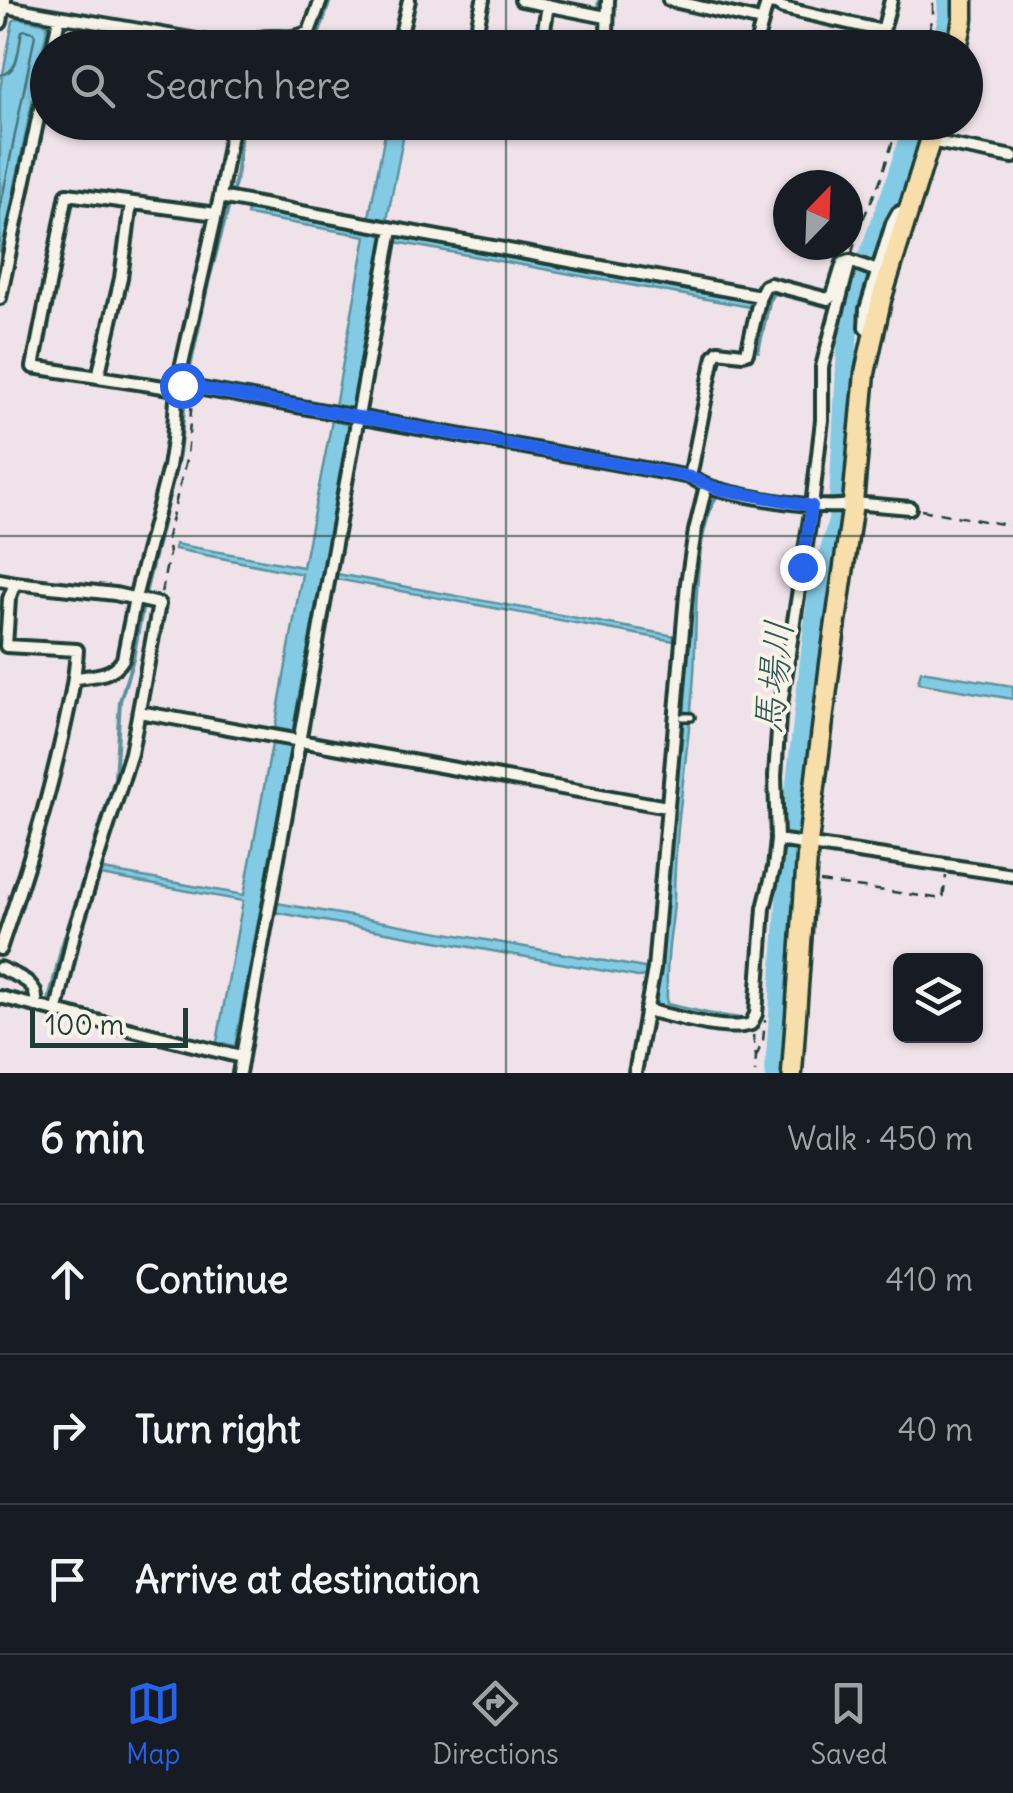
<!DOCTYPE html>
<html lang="en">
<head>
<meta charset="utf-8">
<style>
  :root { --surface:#171b24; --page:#242831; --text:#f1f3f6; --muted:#9ea1a6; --line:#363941; --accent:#2563eb }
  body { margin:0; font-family:Delius,"Klee One",sans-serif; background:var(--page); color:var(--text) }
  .controls { position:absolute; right:30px; bottom:30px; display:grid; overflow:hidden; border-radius:15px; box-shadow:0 2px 8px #0004 }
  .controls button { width:90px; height:90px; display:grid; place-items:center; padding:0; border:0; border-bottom:2px solid var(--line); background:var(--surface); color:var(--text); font:50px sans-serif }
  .compass { position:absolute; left:773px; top:170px; width:90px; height:90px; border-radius:50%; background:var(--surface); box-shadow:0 2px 8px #0004; rotate:23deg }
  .scale { position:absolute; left:30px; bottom:25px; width:158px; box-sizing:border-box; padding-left:10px; border:5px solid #1f3d34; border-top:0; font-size:28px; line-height:35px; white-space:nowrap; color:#1f3d34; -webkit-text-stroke:8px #f7f3e8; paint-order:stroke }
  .stop { position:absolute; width:30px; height:30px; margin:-22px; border:8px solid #2563eb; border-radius:50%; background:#fff }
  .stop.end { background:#2563eb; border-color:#fff; box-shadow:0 2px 10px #0008 }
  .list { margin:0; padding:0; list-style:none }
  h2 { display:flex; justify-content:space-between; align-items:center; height:130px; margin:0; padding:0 40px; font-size:42px }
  h2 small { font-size:32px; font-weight:400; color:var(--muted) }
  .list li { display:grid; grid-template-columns:65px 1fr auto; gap:30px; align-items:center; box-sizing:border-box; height:150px; padding:0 40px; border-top:2px solid var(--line) }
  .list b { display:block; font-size:38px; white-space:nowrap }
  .list em { font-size:32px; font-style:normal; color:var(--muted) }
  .icon { flex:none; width:55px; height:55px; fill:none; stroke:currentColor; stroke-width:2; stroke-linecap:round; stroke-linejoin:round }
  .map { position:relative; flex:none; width:1013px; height:1073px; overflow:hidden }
  .search { position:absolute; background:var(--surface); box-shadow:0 2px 8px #0004; left:30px; right:30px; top:30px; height:110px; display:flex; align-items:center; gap:25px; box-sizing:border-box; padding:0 35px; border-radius:55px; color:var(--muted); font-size:38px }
  .sheet { height:580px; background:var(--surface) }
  nav { display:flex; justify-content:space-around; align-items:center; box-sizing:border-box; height:140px; border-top:2px solid var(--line); background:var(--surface); font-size:28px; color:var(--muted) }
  nav a { display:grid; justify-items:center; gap:5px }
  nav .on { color:var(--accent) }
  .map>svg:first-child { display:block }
  .water { fill:#83cbe4; stroke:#5b929e; stroke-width:2.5 }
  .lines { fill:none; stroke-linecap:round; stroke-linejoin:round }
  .shore { stroke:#47767a; stroke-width:2.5 }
  .stream { stroke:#5b929e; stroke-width:4 }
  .river { stroke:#83cbe4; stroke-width:20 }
  .service-casing { stroke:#1f3d34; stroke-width:12 }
  .minor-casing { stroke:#1f3d34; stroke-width:18 }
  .tertiary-casing { stroke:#1f3d34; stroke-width:20 }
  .trunk-casing { stroke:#1f3d34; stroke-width:25 }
  .path { stroke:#1f3d34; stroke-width:2.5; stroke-dasharray:10 8; stroke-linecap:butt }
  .service { stroke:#f7f3e8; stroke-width:5 }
  .minor { stroke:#f7f3e8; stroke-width:10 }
  .tertiary { stroke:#f7f3e8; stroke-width:12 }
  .trunk { stroke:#f8deab; stroke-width:18 }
  .route { stroke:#2563eb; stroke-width:12 }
  .grid { fill:none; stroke:#1f3d34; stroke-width:2.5; stroke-opacity:0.55 }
  .labels { text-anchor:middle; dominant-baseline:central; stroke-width:8; stroke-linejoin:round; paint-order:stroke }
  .water-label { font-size:38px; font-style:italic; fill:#335957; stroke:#f7f3e8 }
</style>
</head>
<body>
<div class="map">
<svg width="1013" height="1073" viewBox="0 0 1013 1073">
  <rect width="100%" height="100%" fill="#efe3e9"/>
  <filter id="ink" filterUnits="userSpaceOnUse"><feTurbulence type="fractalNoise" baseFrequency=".01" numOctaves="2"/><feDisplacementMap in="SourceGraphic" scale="20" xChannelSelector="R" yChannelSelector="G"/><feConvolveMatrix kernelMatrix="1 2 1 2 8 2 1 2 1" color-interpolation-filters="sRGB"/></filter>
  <g filter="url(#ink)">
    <path class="water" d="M18,18L48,24L0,260V89L13,21Z
      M387,123H406L387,220L369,217Z
      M248,210L384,235L352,407L350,409L335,406L366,236L247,215Z
      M397,237L751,302L750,307L396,242Z
      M332,421L347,424L349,426L293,729L291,731L275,728L302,574L175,549V544L303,567Z
      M715,493H719C692,537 697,623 694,674C689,749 675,822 674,897C674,917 669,937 668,958C666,973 667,989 667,1004L707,1013L740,1018V1020C714,1018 680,1019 657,1005L656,999L684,718L688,623L701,536Z
      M337,574L675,636L674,641L336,579Z
      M921,671L1013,686V699L918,683Z
      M272,744L288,746L290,749L235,1046L217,1042L243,901L101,875L103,870L244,895Z
      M277,903L644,968L647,973L646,976L638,977L274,912Z"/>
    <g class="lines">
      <path class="shore" d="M0,75C20,73 18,47 22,31L26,30L33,32L35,35L33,45L0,209"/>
      <path class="stream" d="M597,15L599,0
        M254,48H277
        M311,48L315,45L330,0
        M758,351L770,298L775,293L833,308
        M784,507L804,511
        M47,1009L62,946L115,778L120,701L133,659L145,594L179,454L187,382L208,283L236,179L242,122"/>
      <path class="river" d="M941,48L948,18L947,0
        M775,1073L791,827L817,599L838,521L849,309L893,189L914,122"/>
      <g class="service-casing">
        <path id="service" d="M683,717H691"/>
      </g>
      <g class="minor-casing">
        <path id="minor" d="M521,0L606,17
          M608,0L607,35L611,41L641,48
          M669,0L761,21
          M776,4L783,8L883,31L891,0
          M0,6L238,47
          M398,47L409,0
          M53,48L59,17
          M238,48C266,27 283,45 309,32L321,0
          M473,48L483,0
          M541,48L548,5
          M755,48L767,3L776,4L778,0
          M930,141L1013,157
          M220,197L760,296L747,353L743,354L718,351L714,356L690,477
          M216,214L67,194L33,367L170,388L182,385L191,387L690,477C697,481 704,485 711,487C736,495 833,514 853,503L910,508
          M850,261L877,271
          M760,296L765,286L770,284L828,299L833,295L843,263L849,261
          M0,298L48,71
          M873,334L865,327L866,309L892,224L898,213L909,208
          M98,377L121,278L131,203
          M0,580L15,583L115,594L159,604L131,753L74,933L57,1010
          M75,678C94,676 113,676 123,659L135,598L169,467L173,441L177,386L220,197L233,122
          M139,712L667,807
          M777,840L1013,875
          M0,949C23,881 45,813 61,742C68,711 75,682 77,650L6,646L9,599L15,583
          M0,968C19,977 39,981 36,1006
          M0,997L241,1057
          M646,1010C673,1016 726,1033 751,1024L756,1014L764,908L774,868L777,840L775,776L779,717L812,506L822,420V367L850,261
          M239,1073L392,229
          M635,1073L654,969L687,583L695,531L706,486"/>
      </g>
      <g class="tertiary-casing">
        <path id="tertiary" d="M0,22L4,0"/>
      </g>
      <g class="trunk-casing">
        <path id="trunk" d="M957,48L963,19V0
          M792,1073L808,843L830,664L853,503L865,373L881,300L936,122"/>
      </g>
      <path class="path" d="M923,48L933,18V0
        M852,253L859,228L880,181L899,122
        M921,510L1013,526
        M161,593L169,554L167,537L187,456L192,400
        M820,882L943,899L946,876
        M753,1035L756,1057L755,1073
        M756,1057L763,1041L765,1020"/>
      <use href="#service" class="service"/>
      <use href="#minor" class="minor"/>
      <use href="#tertiary" class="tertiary"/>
      <use href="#trunk" class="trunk"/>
    </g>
  </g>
  <g class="lines" filter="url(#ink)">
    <path class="route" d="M182,385L690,477L718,489L812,506L802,567"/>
  </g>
  <path class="grid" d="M506,0V48M506,122V1073M0,536H1013"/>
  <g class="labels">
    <g class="water-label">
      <text transform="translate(773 677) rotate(-84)">馬場川</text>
    </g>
  </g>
</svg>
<div class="controls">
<button><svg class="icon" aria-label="layers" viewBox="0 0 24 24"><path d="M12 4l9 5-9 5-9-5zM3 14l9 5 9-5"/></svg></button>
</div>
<svg class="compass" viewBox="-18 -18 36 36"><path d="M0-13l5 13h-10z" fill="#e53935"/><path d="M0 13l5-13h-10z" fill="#9ea1a6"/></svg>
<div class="scale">100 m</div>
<div class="stop" style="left:182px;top:385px"></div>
<div class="stop end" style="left:802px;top:567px"></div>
<div class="search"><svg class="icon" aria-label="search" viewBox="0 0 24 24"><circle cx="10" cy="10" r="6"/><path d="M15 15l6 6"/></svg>Search here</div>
</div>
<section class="sheet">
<h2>6 min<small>Walk · 450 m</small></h2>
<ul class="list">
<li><svg class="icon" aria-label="ahead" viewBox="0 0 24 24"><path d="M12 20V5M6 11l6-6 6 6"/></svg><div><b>Continue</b></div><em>410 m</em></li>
<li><svg class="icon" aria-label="right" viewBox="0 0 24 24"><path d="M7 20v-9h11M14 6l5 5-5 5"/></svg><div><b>Turn right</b></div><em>40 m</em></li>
<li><svg class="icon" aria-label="arrive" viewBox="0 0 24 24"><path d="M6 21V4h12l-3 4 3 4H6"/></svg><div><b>Arrive at destination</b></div></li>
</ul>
</section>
<nav>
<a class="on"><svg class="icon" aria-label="map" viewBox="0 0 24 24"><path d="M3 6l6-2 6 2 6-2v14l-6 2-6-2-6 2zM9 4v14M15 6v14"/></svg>Map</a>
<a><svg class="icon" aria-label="directions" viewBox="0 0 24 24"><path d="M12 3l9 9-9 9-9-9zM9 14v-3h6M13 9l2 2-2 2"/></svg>Directions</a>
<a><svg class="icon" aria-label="saved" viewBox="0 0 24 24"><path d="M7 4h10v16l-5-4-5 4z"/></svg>Saved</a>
</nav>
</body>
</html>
